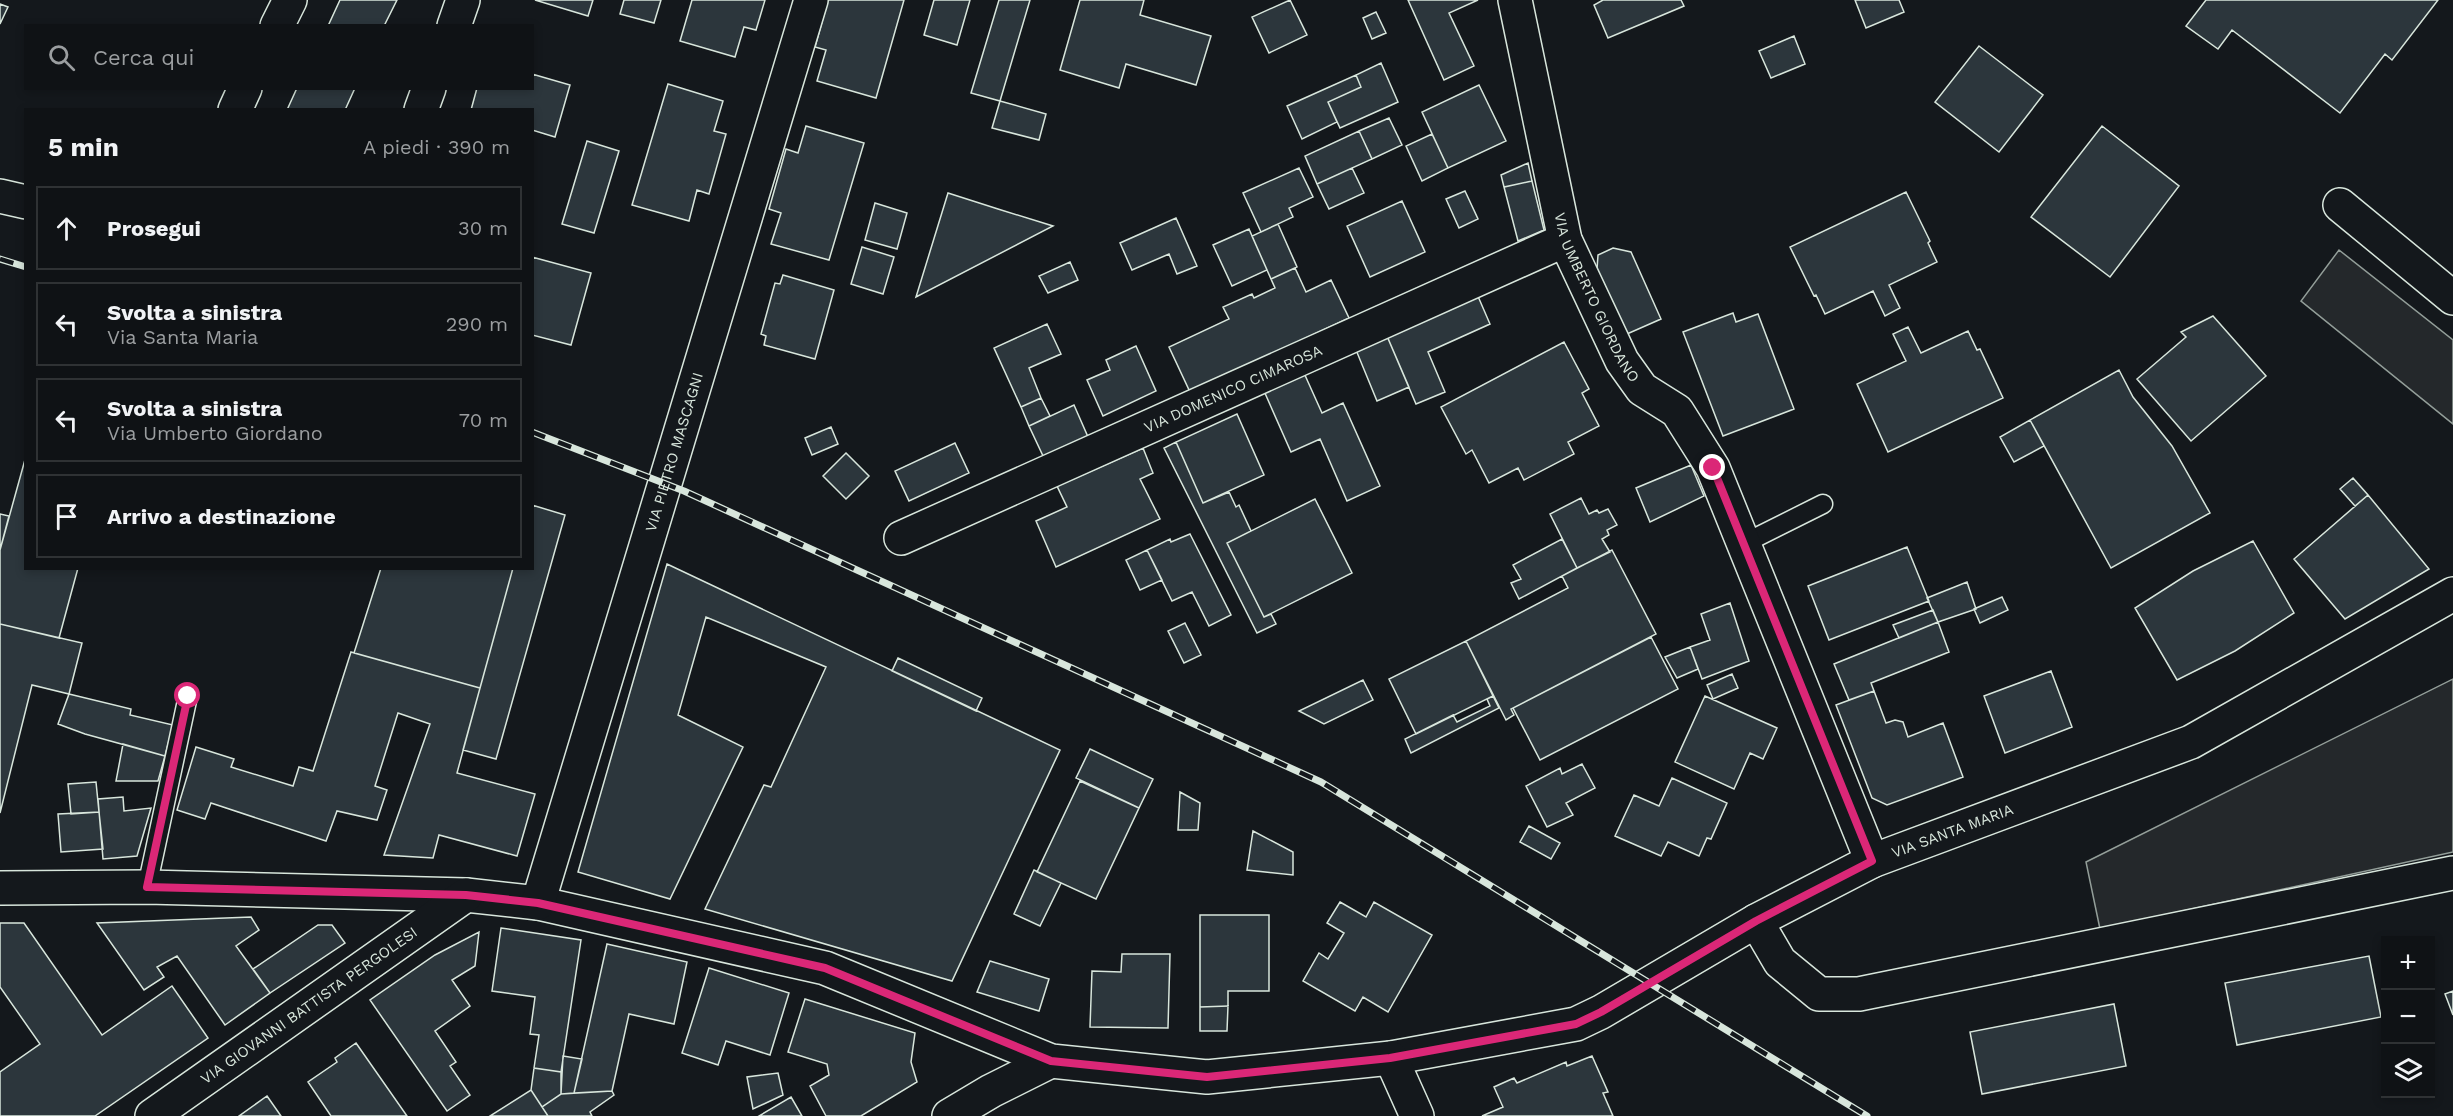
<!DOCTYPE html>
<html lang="it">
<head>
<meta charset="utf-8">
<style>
  :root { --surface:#0f1215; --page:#181b1e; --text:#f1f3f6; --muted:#9b9ea0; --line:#2f3234 }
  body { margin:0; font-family:"Work Sans",sans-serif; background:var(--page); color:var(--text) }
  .controls { position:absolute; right:18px; bottom:18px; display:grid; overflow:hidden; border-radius:0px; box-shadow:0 3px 9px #0003 }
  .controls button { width:54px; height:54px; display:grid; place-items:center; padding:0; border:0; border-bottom:2px solid var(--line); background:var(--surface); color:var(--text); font:30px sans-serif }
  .stop { position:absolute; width:18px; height:18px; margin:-14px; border:4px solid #db2777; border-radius:50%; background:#fff }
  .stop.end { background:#db2777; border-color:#fff; box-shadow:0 2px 6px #0008 }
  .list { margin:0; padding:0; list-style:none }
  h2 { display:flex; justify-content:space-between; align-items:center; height:78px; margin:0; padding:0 24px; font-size:26px }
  h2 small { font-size:20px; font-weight:400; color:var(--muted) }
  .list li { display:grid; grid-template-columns:39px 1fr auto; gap:18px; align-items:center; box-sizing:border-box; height:84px; margin:0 12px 12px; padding:0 12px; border:2px solid var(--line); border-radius:0px }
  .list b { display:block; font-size:22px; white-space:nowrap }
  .list p { margin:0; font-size:20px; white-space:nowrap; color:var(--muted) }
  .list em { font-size:20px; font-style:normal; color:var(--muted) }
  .icon { flex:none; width:33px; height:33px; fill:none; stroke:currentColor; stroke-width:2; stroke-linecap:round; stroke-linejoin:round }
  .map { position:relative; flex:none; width:2453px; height:1116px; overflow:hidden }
  .search { position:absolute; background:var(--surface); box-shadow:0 3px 9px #0003; left:24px; top:24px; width:510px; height:66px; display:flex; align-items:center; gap:15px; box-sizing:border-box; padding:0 21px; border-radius:0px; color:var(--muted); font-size:22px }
  .panel { position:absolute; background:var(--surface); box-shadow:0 3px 9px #0003; left:24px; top:108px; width:510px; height:462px; border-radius:0px }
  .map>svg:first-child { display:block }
  .parking { fill:#24282b; stroke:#939e99; stroke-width:1.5 }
  .building { fill:#2c363c; stroke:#d8e6dc; stroke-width:1.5 }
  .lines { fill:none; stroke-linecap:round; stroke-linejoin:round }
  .service-casing { stroke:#d8e6dc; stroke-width:21 }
  .minor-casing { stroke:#d8e6dc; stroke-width:36 }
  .service { stroke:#14181c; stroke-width:18 }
  .minor { stroke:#14181c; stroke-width:33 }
  .rail-casing { stroke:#d8e6dc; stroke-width:7 }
  .rail { stroke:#14181c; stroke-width:4.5; stroke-dasharray:14; stroke-linecap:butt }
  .route { stroke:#db2777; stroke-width:8 }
  .labels { text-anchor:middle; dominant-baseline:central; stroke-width:4.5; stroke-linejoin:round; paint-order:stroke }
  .street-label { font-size:15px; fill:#d8e6dc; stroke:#14181c }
</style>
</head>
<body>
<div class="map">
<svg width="2453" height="1116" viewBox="0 0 2453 1116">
  <rect width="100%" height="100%" fill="#14181c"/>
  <path class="parking" d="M2339,250L2453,340V424L2301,301Z
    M2453,679V852L2100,929L2086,862Z"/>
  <path class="building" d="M340,0H397L384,26H328Z
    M535,0H593L588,16Z
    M624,0H661L654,23L620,14Z
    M692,0H765L756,30L744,27L735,57L680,41Z
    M828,0H904L876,98L817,81L826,50L815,47Z
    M934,0H970L957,45L924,35Z
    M999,0H1030L1000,101L971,93Z
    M1080,0H1144L1140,15L1211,36L1196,85L1126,64L1119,88L1060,70Z
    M1290,0L1307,35L1269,53L1252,17Z
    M1408,0H1478L1449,13L1474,66L1444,80Z
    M1603,0H1681L1684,6L1608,38L1594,5Z
    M1855,0H1899L1904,12L1866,28Z
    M2206,0H2438L2392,60L2385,54L2340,113L2232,30L2218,49L2186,26Z
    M0,4L8,7L0,24Z
    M1376,12L1386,33L1372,39L1363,18Z
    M1794,36L1805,64L1771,78L1759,51Z
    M1979,46L2043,95L1999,152L1935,102Z
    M1381,63L1398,102L1340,128L1328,102L1361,87L1356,75Z
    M532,74L570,85L555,137L532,130V110H471L477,88H532Z
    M1356,75L1361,87L1328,102L1337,122L1302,139L1287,106Z
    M668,84L723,101L714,131L726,134L709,194L697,190L689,221L632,205Z
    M1479,85L1506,141L1448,168L1422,112Z
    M297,88H355L345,110H287Z
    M1000,101L1046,114L1039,140L992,128Z
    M1389,118L1402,145L1372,159L1359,131Z
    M806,126L864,143L829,260L771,244L781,213L769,209L786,149L798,153Z
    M2102,126L2179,186L2110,277L2031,217Z
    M1359,131L1372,159L1317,184L1305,156Z
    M1432,134L1448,168L1422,181L1406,146Z
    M587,141L619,151L594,233L562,224Z
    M1528,163L1532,181L1504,187L1501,175Z
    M1299,168L1313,197L1289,208L1293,217L1261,232L1243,193Z
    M1352,168L1364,193L1329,209L1317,184Z
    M1532,181L1544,230L1518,241L1504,187Z
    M1465,191L1478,219L1459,228L1446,199Z
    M1906,192L1930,241L1928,243L1937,262L1889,285L1900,308L1885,316L1873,291L1825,314L1816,295L1814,296L1790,247Z
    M948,193L998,209L1053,226L916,297Z
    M1402,201L1425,252L1370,277L1347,226Z
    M875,203L907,213L897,249L865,240Z
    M1176,218L1197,266L1177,274L1169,254L1132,270L1120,243Z
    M1278,224L1297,267L1271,279L1252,236Z
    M1249,229L1267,270L1232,286L1213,245Z
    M862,247L894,257L883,294L851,284Z
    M1613,248L1631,252L1661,319L1627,334L1597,269L1598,255Z
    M532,257L591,273L571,345L532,335Z
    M1070,262L1078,280L1048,293L1039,276Z
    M1295,268L1306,292L1331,280L1349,318L1190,392L1169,347L1229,319L1223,307L1252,294L1254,298L1275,288L1271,279Z
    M783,275L834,290L815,359L764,345L766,336L761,334L775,283L780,284Z
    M1477,294L1490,324L1428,352L1445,392L1416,404L1387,336Z
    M1733,313L1736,322L1758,314L1794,409L1723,436L1683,332Z
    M2213,316L2266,376L2191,441L2137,379L2186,337L2181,332Z
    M1047,324L1061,354L1029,368L1041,398L1021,407L994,348Z
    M1908,327L1921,353L1968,331L1977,350L1980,349L2003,398L1888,452L1857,384L1906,361L1893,334Z
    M1387,336L1409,387L1377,401L1356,350Z
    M1564,342L1589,389L1582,393L1599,426L1568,442L1574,454L1524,480L1518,468L1489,483L1472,450L1466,454L1441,407Z
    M1136,346L1156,391L1103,416L1087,380L1110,370L1106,360Z
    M2119,370L2133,397L2172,446L2210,513L2111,568L2030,420Z
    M1304,373L1322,413L1343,403L1380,486L1347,501L1320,439L1291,452L1264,391Z
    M1041,398L1050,416L1029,426L1021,407Z
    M1074,405L1088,437L1044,458L1029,426Z
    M1237,414L1264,475L1203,503L1176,442Z
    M2030,420L2044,446L2014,462L2000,437Z
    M831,427L838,444L812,455L805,438Z
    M1176,442L1203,503L1229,492L1236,507L1239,505L1251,531L1227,543L1264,617L1271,614L1276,624L1257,633L1164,448Z
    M955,443L969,473L909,501L895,471Z
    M1143,448L1153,473L1140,479L1160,519L1056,567L1036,521L1067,507L1057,486Z
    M846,453L869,476L846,499L823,476Z
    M26,456V568H78L59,638L0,624V550Z
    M1691,465L1704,496L1650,522L1636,488Z
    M2353,478L2368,495L2355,506L2340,489Z
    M2368,495L2429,569L2345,619L2294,559Z
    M1581,498L1589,514L1597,510L1599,513L1608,509L1617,525L1607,530L1609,535L1602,539L1610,552L1577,568L1550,514Z
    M1315,499L1352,573L1264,617L1227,543Z
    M532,505L565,515L496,759L463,750L513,568H532Z
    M0,514L9,516L0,550Z
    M1190,534L1231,615L1209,626L1192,592L1172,601L1147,550L1170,539L1171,542Z
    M1562,539L1577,568L1519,599L1511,583L1521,579L1513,565Z
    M2253,541L2294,613L2235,651L2177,680L2135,608L2193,571Z
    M1907,547L1929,601L1829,640L1808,586Z
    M1147,550L1162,580L1140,590L1126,560Z
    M1612,550L1656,634L1511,709L1514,715L1506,720L1466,641L1568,588L1562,576Z
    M667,564L1060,750L952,981L705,909L764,785L771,787L826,667L706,617L678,715L743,747L670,899L578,872Z
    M381,568H513L480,688L354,653Z
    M1967,582L1976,609L1938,622L1927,598Z
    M2002,597L2008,610L1980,623L1974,609Z
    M1730,603L1749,661L1702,679L1690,647L1710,640L1701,614Z
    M1933,610L1938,622L1899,638L1893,625Z
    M1938,622L1949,652L1871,683L1874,691L1849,700L1834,664Z
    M1185,623L1201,655L1184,663L1168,631Z
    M0,624L82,643L69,694L32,685L0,813Z
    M1651,637L1678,689L1540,760L1513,708Z
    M1466,641L1493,696L1416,734L1389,679Z
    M1690,647L1698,669L1677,678L1665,657Z
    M351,652L480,688L457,773L535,794L517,856L439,835L433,858L384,855L430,724L398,713L375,786L387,790L377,820L337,811L326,841L211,803L205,819L177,810L196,747L234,759L231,767L293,786L299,767L313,771Z
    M898,658L982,698L976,711L892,671Z
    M2051,671L2072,727L2005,753L1984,696Z
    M1732,674L1738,688L1713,699L1707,685Z
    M1363,680L1373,700L1324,724L1299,711Z
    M1874,691L1886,723L1895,720L1903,722L1908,737L1943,723L1963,777L1887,805L1872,798L1836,705Z
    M69,694L131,709L130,715L173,725L165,756L85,734L58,724Z
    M1493,696L1499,708L1411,753L1405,739L1453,715L1457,722L1490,706L1487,699Z
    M1705,696L1777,728L1763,759L1750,753L1734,789L1675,762Z
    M123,744L165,756L158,781H116Z
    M1090,749L1153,779L1139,808L1076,778Z
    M1582,764L1595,788L1566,803L1573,815L1547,827L1526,786L1560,768L1562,774Z
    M1672,778L1727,803L1711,839L1707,838L1699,856L1668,842L1661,856L1615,836L1634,795L1659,806Z
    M1080,781L1139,808L1096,899L1037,872Z
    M96,782L99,812L71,814L68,784Z
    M1180,792L1200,803L1198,830H1178Z
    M123,797L124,811L151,808L137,856L103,859L98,799Z
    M99,812L103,849L61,852L58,814Z
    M1529,826L1560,843L1551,859L1520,842Z
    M1253,831L1293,852V875L1247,870Z
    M1034,870L1061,883L1040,926L1014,914Z
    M1340,902L1366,917L1374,902L1432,935L1388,1012L1363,997L1355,1011L1303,981L1319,953L1328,959L1344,933L1327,923Z
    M1200,915H1269V991H1228V1006L1200,1007Z
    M251,917L259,930L236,946L270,993L225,1025L177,956L157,967L164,977L144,990L97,923Z
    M0,923H24L102,1035L172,986L208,1038L95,1116H0V1072L40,1044L0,987Z
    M318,925H332L345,943L270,993L253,969Z
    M501,928L581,940L561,1072L534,1068L539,1035L530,1034L535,997L492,991Z
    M479,932L475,966L452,980L470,1006L435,1031L456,1062L450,1066L470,1095L447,1111L370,1000L435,955Z
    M607,944L687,962L674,1024L629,1014L612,1091L574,1093Z
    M1122,954H1170L1168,1028L1090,1027L1092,971L1121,972Z
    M2369,956L2381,1017L2237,1045L2225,983Z
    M990,961L1049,979L1039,1011L977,992Z
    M709,968L789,993L770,1055L726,1041L718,1065L682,1053Z
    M2453,991V1015L2445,994Z
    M805,999L915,1033L911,1062L917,1082L861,1116H826L810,1086L829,1075L827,1064L788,1052Z
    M2114,1004L2126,1066L1982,1094L1970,1032Z
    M1228,1006L1227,1031H1200V1007Z
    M356,1043L407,1116H331L308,1082L337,1062L335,1058Z
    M563,1056L582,1059L574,1093L561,1094Z
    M1592,1056L1608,1092L1603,1093L1613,1116H1482L1503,1107L1494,1087L1514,1078L1517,1083L1566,1062L1567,1066Z
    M534,1068L561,1072V1094L542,1107L531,1090Z
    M778,1073L783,1095L753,1109L747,1077Z
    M531,1090L548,1116H490Z
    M612,1091L614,1095L590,1112L592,1116H548L542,1107L561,1094Z
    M267,1096L281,1116H239Z
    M791,1097L802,1116H759Z"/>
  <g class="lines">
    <g class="service-casing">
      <path id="service" d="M1745,543L1823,504
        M147,887L188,696"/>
    </g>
    <g class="minor-casing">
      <g id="minor">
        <path id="s1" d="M1515,0L1565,240L1622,361L1642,389L1677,411L1713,468L1872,861"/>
        <path d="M277,26L290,0"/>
        <path d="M454,26L463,0"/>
        <path d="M235,110L245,88"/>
        <path d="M421,110L429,88"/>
        <path d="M0,196L26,202"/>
        <path d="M2340,205L2453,298"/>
        <path id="s2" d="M901,538L1565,240"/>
        <path id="s3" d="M0,888L147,887L466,895L538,903L825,968L1051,1061L1207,1077L1391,1058L1576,1024L1601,1012L1756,921L1872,861L2191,742L2453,594"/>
        <path id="s4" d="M538,903L811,0"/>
        <path d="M1756,921L1780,962L1819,994H1859L2453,873"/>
        <path d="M1391,1058L1417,1116"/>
        <path id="s5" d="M152,1116L466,895"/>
        <path d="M949,1116L991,1091L1051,1061"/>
      </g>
    </g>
    <use href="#service" class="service"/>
    <use href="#minor" class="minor"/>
    <g class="rail-casing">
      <path id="rail" d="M0,259L26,267
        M532,432L684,491L1321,782L1867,1116"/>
    </g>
    <use href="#rail" class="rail"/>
  </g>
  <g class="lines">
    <path class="route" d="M188,696L147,887L466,895L538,903L825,968L1051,1061L1207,1077L1390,1058L1576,1024L1601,1012L1756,921L1872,861L1713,468"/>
  </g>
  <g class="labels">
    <g class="street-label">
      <text stroke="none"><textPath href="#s1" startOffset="310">VIA UMBERTO GIORDANO</textPath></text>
      <text stroke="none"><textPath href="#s2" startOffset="364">VIA DOMENICO CIMAROSA</textPath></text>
      <text stroke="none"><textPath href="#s4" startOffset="471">VIA PIETRO MASCAGNI</textPath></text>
      <text stroke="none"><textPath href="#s3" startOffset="2031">VIA SANTA MARIA</textPath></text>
      <text stroke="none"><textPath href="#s5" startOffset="192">VIA GIOVANNI BATTISTA PERGOLESI</textPath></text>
    </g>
  </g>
</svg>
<div class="controls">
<button>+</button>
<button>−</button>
<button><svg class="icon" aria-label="layers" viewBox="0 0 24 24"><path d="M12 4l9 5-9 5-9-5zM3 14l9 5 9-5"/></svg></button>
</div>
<div class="stop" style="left:188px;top:696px"></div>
<div class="stop end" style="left:1713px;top:468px"></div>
<div class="search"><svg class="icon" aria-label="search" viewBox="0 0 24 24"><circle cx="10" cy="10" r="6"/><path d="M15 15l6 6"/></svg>Cerca qui</div>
<section class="panel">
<h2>5 min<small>A piedi · 390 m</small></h2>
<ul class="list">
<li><svg class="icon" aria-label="ahead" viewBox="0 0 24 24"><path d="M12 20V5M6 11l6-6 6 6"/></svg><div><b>Prosegui</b></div><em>30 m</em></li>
<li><svg class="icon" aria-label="left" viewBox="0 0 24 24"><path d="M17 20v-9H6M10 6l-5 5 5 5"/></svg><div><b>Svolta a sinistra</b><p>Via Santa Maria</p></div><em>290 m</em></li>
<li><svg class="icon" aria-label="left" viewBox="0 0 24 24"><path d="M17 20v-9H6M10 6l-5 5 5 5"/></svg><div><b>Svolta a sinistra</b><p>Via Umberto Giordano</p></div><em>70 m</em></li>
<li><svg class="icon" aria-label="arrive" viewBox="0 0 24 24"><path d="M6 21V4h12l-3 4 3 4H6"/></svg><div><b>Arrivo a destinazione</b></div></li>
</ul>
</section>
</div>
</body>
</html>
